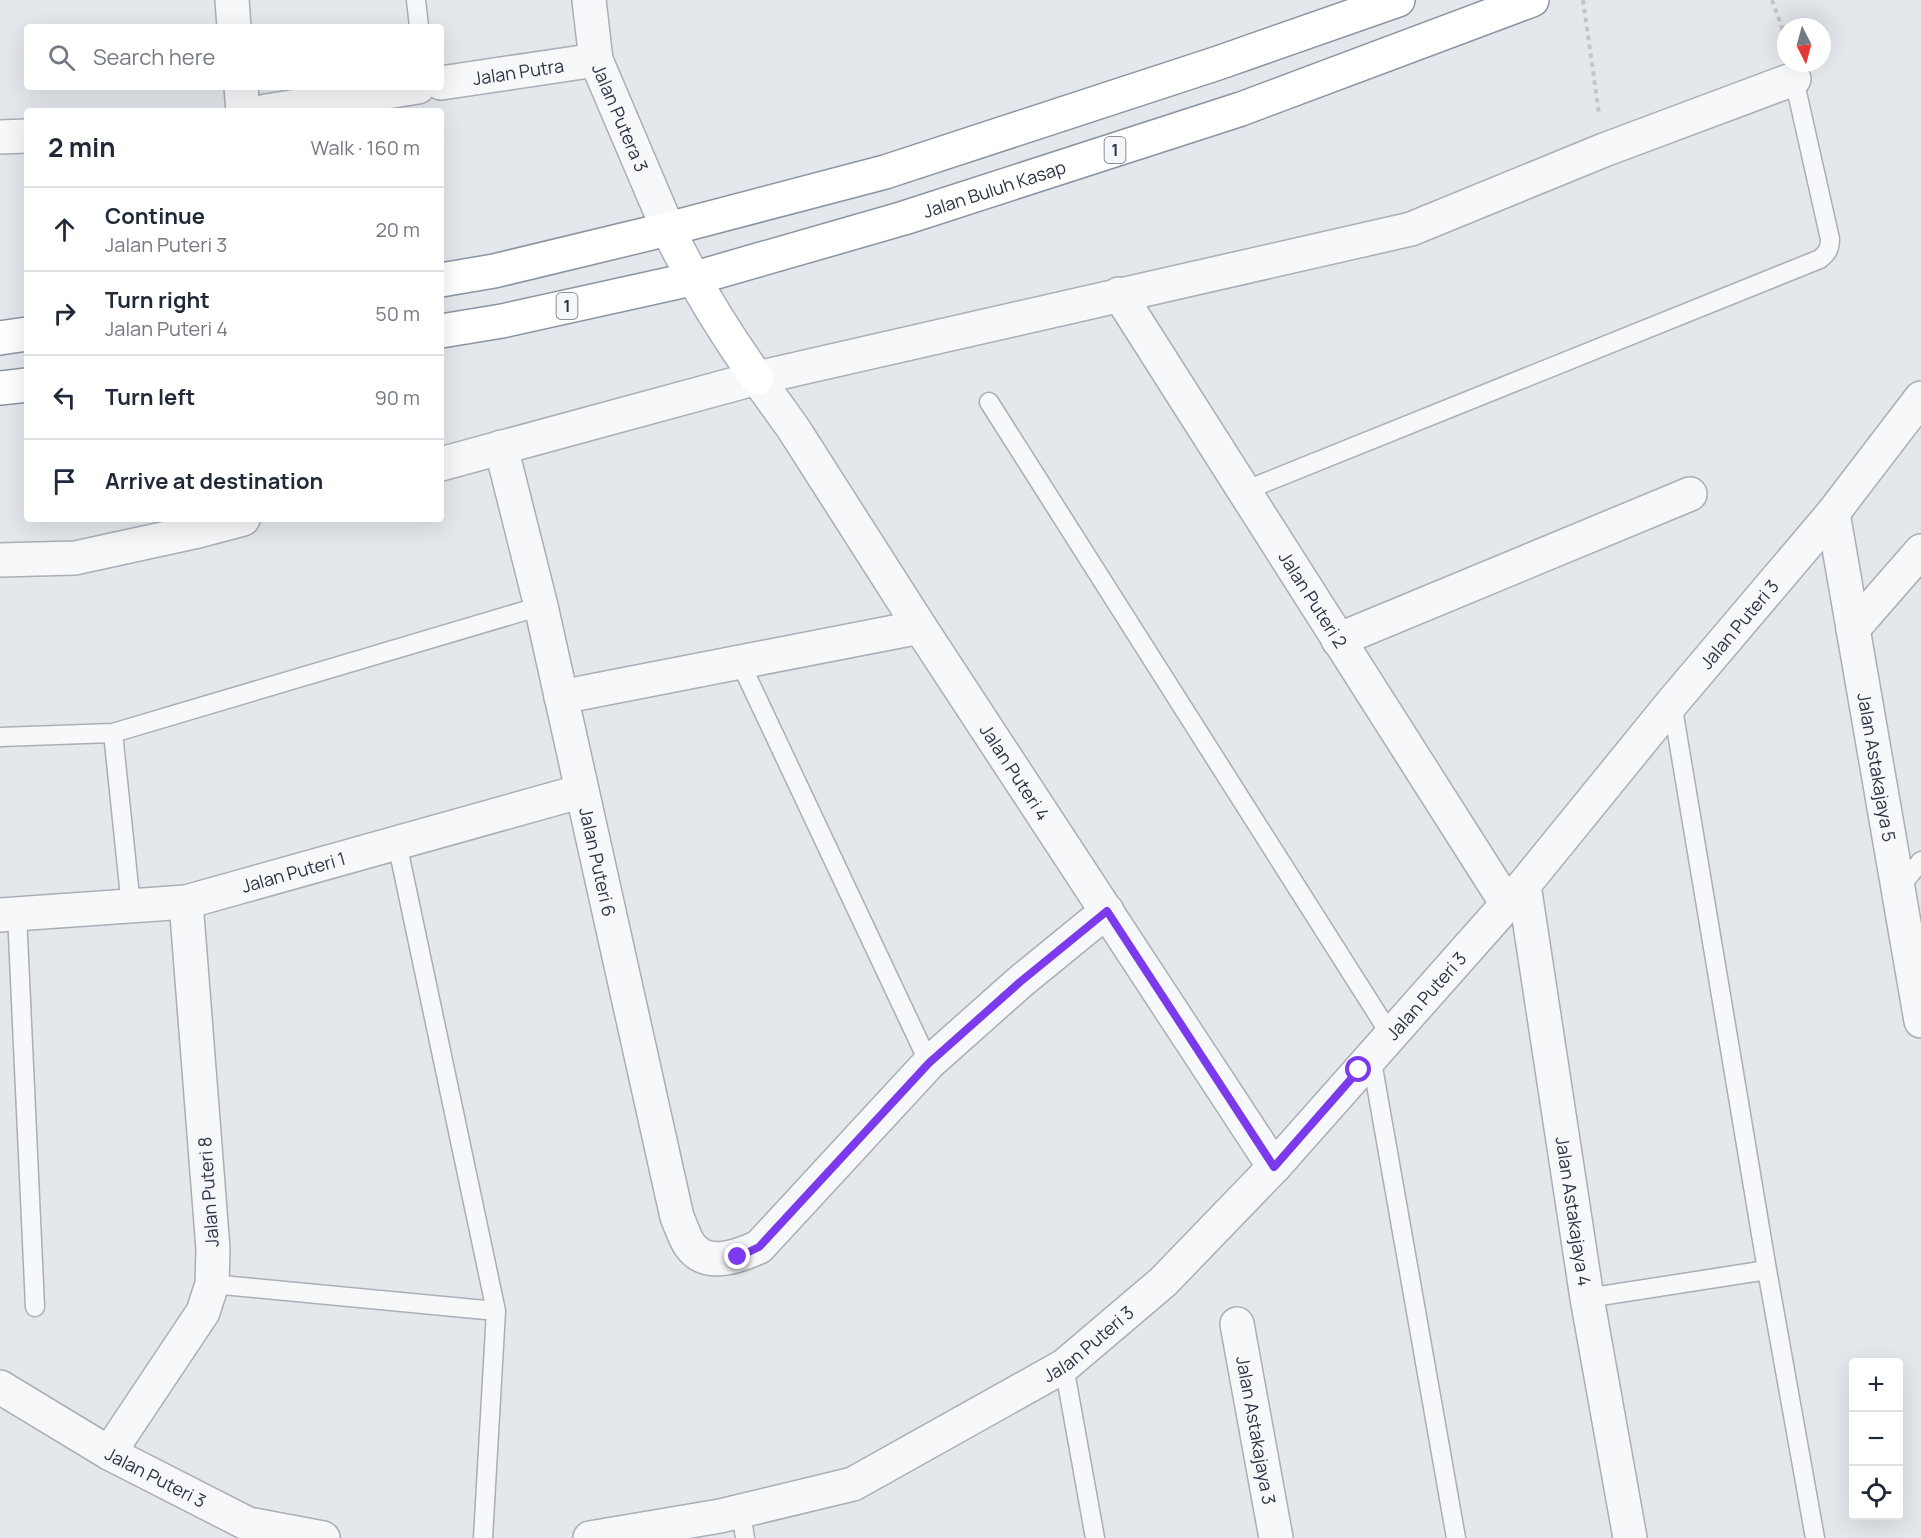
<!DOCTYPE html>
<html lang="en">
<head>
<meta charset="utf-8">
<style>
  :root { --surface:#fff; --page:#f6f6f7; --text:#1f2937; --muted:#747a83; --line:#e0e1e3 }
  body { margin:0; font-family:Manrope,sans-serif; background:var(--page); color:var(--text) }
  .controls { position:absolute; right:18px; bottom:18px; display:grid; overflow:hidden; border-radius:6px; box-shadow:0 6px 24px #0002 }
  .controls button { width:54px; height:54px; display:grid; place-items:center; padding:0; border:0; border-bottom:2px solid var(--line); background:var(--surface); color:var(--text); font:30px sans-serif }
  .compass { position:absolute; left:1777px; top:18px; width:54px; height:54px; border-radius:50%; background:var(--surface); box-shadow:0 6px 24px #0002; rotate:174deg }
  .stop { position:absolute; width:18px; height:18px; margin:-14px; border:4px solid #7c3aed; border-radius:50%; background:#fff }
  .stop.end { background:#7c3aed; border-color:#fff; box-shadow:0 2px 6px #0008 }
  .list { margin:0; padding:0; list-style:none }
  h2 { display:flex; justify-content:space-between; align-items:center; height:78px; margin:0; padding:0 24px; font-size:26px }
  h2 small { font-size:20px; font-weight:400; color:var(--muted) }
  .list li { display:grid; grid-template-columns:39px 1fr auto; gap:18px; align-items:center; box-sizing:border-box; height:84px; padding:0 24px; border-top:2px solid var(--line) }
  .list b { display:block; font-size:22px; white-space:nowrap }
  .list p { margin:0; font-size:20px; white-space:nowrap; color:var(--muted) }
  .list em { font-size:20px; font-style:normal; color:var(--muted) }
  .icon { flex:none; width:33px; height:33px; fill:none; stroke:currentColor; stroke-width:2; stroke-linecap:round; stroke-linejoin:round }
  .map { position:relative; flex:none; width:1921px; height:1538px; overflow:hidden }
  .search { position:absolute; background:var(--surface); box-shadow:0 6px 24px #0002; left:24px; top:24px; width:420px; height:66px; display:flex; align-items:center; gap:15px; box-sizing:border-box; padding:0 21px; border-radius:6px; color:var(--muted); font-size:22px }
  .panel { position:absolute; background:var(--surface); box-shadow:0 6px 24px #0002; left:24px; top:108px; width:420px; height:414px; border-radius:6px }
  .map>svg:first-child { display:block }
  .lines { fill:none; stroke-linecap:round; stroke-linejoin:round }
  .lane-casing { stroke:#a9aeb7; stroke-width:21 }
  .street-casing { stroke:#a9aeb7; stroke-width:36 }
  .secondary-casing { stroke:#a9aeb7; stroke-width:36 }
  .highway-casing { stroke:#8b94a3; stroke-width:36 }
  .path { stroke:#c2c5cb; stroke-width:4; stroke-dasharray:4.5 4.5; stroke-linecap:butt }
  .lane { stroke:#f7f8fa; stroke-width:18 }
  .street { stroke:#f7f8fa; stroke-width:33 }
  .secondary { stroke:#fff; stroke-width:33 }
  .highway { stroke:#fff; stroke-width:33 }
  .route { stroke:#7c3aed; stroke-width:8 }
  .labels { text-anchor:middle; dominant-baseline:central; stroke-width:6; stroke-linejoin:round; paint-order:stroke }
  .shield { fill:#f4f6f9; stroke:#676e7b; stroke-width:1.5 }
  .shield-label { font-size:16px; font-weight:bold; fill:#2b3445 }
  .street-label { font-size:18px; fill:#2b3445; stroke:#f4f6f9 }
</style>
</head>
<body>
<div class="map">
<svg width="1921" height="1538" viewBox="0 0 1921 1538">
  <rect width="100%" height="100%" fill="#e4e7ec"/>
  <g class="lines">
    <g class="lane-casing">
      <path id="lane" d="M416,0L419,27
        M989,402L1390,1034
        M1244,491L1820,259C1827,253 1830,249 1830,239L1794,79
        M740,662L929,1063
        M1672,703L1767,1270L1815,1538
        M113,733L131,906
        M0,737L113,733L541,606
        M397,843L496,1311L483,1538
        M1898,889L1921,861
        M17,914L35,1307
        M1371,1056L1456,1538
        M212,1284L496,1311
        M1587,1298L1767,1270
        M1064,1366L1095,1538
        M741,1512L745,1538"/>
    </g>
    <g class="street-casing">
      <g id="street">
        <path d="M232,0L234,27"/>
        <path id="s1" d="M589,0L596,60L668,229"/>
        <path id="s2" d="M441,83L596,60"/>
        <path d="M241,87L243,111"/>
        <path d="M266,111L418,87"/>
        <path d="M0,137L27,136"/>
        <path id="s3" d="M1119,294L1507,904"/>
        <path id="s4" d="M757,378L793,428L920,627L1274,1167"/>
        <path id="s5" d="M501,447L541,606L677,1217C681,1226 684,1236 689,1244C705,1269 737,1257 759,1247L929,1063L1020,982L1107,911"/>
        <path d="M441,464L757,378L1411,229L1604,150L1794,79"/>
        <path id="s6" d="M1833,513L1921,1021"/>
        <path d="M0,560L75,558L194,532L243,519"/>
        <path d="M1853,629L1921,551"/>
        <path d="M1338,640L1690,494"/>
        <path d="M561,697L920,627"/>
        <path id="s7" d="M1524,885L1587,1298L1630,1538"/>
        <path id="s8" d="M0,915L186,902L582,791"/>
        <path id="s9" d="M1237,1324L1276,1538"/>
        <path id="s10" d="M0,1387L109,1453L248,1524L323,1538"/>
        <path d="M109,1453L203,1312L212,1284L213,1249L186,902"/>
        <path id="s11" d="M590,1538L720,1516L853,1484L1064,1366L1163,1282L1274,1167L1524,885L1672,703L1833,513L1921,398"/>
      </g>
    </g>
    <g class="secondary-casing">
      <path id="secondary" d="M668,229C694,283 722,329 757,378"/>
    </g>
    <g class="highway-casing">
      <g id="highway">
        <path d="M441,280L494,271L668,229L885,172L1218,63L1398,0"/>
        <path id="s12" d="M441,331L502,321L692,279L904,218L1241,109L1532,0"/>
        <path d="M0,338L27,334"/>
        <path d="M0,388L27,385"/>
      </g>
    </g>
    <path class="path" d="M1583,0L1599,114
      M1772,0L1786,39"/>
    <use href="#lane" class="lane"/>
    <use href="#street" class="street"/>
    <use href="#secondary" class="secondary"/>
    <use href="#highway" class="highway"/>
  </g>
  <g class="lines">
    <path class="route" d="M738,1257L759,1247L929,1063L1020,982L1107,911L1274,1167L1359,1070"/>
  </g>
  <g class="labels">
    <g class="shield">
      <rect x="1104.5" y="137" width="21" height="26" rx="4.5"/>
      <rect x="556.5" y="293" width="21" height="26" rx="4.5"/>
    </g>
    <g class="shield-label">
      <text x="1115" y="150">1</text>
      <text x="567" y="306">1</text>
    </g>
    <g class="street-label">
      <text stroke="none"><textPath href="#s2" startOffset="78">Jalan Putra</textPath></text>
      <text stroke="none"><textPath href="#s1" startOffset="123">Jalan Putera 3</textPath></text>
      <text stroke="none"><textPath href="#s12" startOffset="572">Jalan Buluh Kasap</textPath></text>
      <text stroke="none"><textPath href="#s3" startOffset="362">Jalan Puteri 2</textPath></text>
      <text stroke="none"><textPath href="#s11" startOffset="1515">Jalan Puteri 3</textPath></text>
      <text stroke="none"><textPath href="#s6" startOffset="258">Jalan Astakajaya 5</textPath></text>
      <text stroke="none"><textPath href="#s4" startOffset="471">Jalan Puteri 4</textPath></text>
      <text stroke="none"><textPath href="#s5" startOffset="426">Jalan Puteri 6</textPath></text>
      <text stroke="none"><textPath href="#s8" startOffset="298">Jalan Puteri 1</textPath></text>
      <text stroke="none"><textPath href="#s11" startOffset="1029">Jalan Puteri 3</textPath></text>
      <text transform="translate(208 1192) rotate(-94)">Jalan Puteri 8</text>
      <text stroke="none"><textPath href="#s7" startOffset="330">Jalan Astakajaya 4</textPath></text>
      <text stroke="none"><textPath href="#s11" startOffset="543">Jalan Puteri 3</textPath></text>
      <text stroke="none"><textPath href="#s9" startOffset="108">Jalan Astakajaya 3</textPath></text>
      <text stroke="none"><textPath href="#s10" startOffset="180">Jalan Puteri 3</textPath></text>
    </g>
  </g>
</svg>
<div class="controls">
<button>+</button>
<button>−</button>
<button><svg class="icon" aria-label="locate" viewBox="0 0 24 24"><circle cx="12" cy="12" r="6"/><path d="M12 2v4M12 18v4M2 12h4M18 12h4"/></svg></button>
</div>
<svg class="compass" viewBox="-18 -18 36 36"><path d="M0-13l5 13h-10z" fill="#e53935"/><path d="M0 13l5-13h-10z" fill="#747a83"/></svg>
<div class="stop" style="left:1359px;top:1070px"></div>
<div class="stop end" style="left:738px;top:1257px"></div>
<div class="search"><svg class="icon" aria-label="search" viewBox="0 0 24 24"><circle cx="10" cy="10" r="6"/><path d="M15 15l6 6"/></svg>Search here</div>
<section class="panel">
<h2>2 min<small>Walk · 160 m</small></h2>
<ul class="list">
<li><svg class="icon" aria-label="ahead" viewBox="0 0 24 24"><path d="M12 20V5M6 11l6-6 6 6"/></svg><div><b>Continue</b><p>Jalan Puteri 3</p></div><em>20 m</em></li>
<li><svg class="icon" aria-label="right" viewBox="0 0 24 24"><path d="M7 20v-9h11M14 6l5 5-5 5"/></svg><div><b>Turn right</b><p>Jalan Puteri 4</p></div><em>50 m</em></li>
<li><svg class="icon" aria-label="left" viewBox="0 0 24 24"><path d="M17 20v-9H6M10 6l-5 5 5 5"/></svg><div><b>Turn left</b></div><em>90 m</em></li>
<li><svg class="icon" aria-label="arrive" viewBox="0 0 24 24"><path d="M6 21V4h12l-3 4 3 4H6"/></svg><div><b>Arrive at destination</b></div></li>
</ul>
</section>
</div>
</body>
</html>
